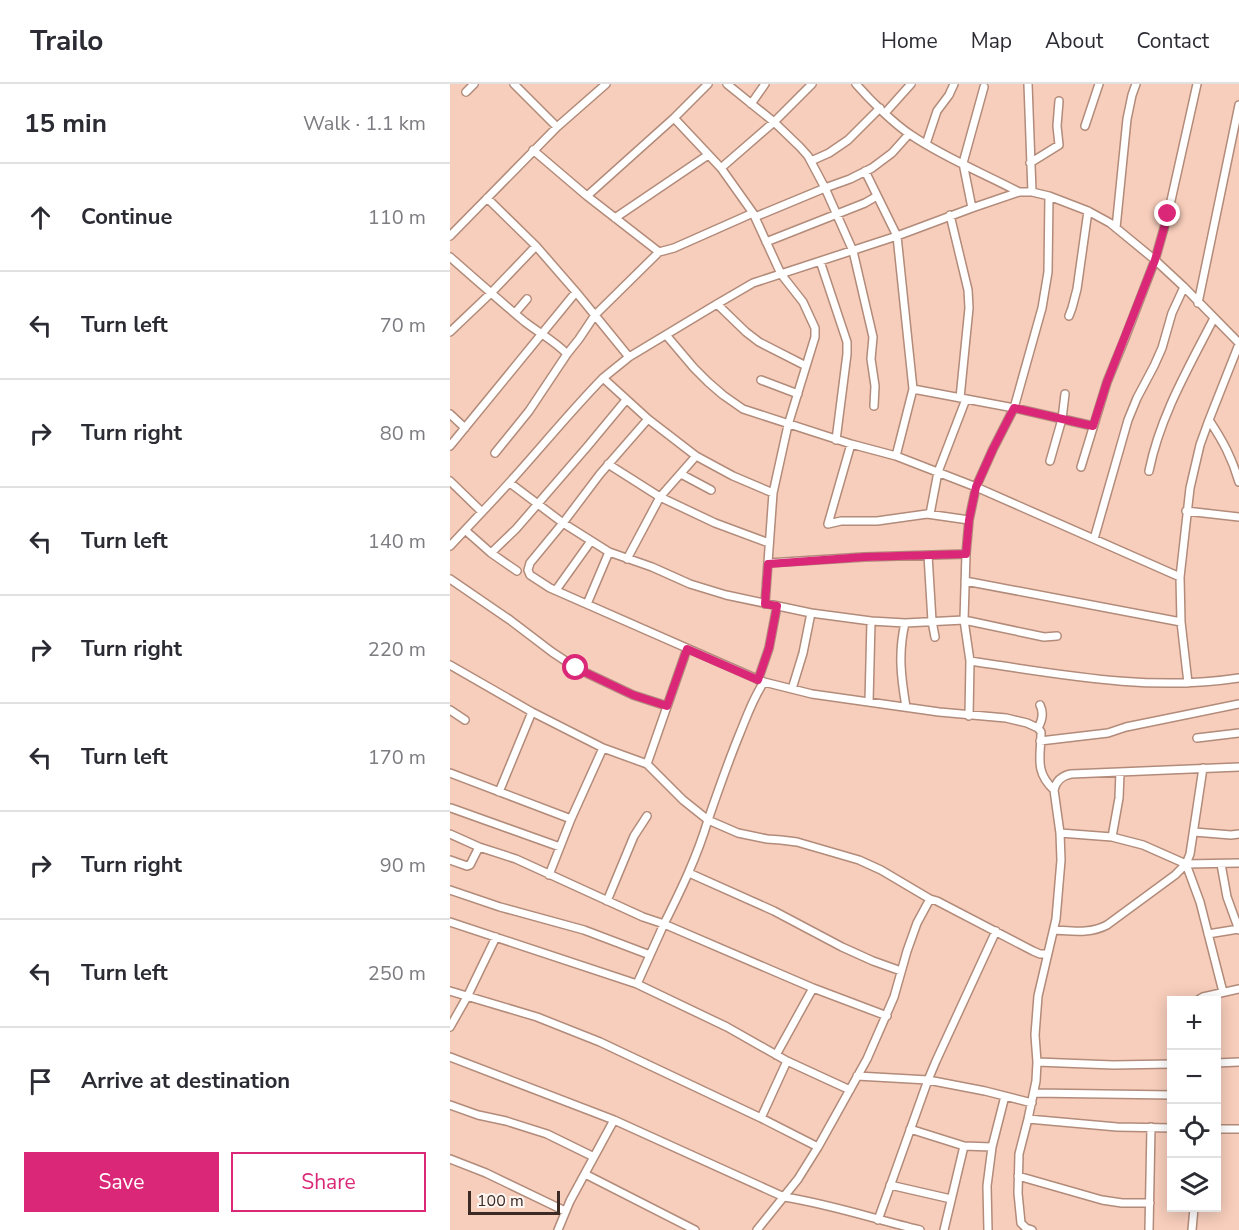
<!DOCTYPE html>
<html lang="en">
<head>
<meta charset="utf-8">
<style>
  :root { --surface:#fff; --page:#f7f7f7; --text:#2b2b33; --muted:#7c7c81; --line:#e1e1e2; --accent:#db2777 }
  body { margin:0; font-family:"Nunito Sans",sans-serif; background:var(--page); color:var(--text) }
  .controls { position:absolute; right:18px; bottom:18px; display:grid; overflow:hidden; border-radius:0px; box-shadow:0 3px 15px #0003 }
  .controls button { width:54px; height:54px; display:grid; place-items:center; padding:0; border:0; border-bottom:2px solid var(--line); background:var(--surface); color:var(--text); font:30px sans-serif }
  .scale { position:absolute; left:18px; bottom:15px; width:92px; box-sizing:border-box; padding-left:6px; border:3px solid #3b2b24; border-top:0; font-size:16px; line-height:21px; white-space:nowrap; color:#3b2b24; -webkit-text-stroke:4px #fff6f2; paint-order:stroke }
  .stop { position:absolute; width:18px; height:18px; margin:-14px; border:4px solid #db2777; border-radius:50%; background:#fff }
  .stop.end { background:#db2777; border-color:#fff; box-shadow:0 2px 6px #0008 }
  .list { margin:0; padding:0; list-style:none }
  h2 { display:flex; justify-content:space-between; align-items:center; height:78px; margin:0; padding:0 24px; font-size:26px }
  h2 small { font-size:20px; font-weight:400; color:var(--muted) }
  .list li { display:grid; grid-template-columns:39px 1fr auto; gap:18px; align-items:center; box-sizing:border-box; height:108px; padding:0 24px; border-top:2px solid var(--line) }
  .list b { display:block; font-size:22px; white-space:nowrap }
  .list em { font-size:20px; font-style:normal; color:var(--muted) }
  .actions { display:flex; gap:12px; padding:18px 24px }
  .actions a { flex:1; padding:14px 0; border:2px solid var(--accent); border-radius:0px; text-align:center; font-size:21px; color:var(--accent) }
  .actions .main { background:var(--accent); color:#fff }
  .icon { flex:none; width:33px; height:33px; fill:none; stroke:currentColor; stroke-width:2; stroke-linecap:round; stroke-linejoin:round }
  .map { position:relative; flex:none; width:789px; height:1146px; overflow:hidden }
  header { display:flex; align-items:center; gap:36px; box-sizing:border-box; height:84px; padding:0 30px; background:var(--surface); border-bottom:2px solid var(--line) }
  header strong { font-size:28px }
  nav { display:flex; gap:33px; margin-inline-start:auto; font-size:21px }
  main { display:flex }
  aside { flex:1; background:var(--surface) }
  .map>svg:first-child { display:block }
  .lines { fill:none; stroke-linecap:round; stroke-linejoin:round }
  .minor-casing { stroke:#b28b7a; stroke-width:10 }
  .minor { stroke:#fff; stroke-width:7 }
  .route { stroke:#db2777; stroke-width:8 }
</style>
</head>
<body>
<header>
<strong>Trailo</strong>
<nav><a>Home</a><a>Map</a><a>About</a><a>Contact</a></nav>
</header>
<main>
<aside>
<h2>15 min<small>Walk · 1.1 km</small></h2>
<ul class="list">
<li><svg class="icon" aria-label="ahead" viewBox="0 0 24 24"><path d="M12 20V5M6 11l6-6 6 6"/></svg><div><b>Continue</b></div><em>110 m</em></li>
<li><svg class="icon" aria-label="left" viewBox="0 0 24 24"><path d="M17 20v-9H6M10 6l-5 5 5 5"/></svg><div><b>Turn left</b></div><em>70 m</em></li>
<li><svg class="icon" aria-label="right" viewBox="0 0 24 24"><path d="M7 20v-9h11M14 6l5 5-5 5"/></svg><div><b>Turn right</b></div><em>80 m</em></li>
<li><svg class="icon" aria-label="left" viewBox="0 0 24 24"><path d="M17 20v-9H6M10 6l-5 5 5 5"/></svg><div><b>Turn left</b></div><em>140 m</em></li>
<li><svg class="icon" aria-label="right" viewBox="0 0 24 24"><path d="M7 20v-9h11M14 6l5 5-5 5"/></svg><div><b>Turn right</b></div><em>220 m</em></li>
<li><svg class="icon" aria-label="left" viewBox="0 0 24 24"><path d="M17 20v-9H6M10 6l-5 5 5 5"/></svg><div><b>Turn left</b></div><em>170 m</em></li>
<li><svg class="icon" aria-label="right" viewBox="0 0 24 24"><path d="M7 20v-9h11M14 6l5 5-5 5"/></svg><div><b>Turn right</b></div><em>90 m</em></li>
<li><svg class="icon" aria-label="left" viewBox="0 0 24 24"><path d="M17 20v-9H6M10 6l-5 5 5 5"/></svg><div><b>Turn left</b></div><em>250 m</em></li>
<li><svg class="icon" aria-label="arrive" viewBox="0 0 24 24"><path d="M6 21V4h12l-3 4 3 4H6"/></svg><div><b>Arrive at destination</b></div></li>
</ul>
<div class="actions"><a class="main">Save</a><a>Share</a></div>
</aside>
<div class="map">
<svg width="789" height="1146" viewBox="0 0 789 1146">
  <rect width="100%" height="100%" fill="#f7cdbb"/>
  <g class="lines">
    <g class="minor-casing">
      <path id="minor" d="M277,0L324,38L350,63L358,72L375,104L403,167L423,253L421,275L425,302L424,322
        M406,0C420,16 443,39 461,51C495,74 533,89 569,108
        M578,0L582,108
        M16,8L24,0
        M301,20L315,0
        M435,29L461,0
        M224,34L271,84L303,129L331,190L353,218L365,244V253L338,341L323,409L315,520
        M635,42L649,0
        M107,43L156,0
        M476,60L487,27L499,11L504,0
        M83,66L137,112L209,168
        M361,77L379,69L398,56L430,24
        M580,79L609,61L607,42L609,17
        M271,84L324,38L362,0
        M415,87L447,152L463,305L446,372
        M137,112L224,34L258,0
        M522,124L513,79L534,3
        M500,131L518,206L519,224L510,314
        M305,133L375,104L400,95L422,84L442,69L459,50
        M165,134L258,71
        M666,144L677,35L682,11L686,0
        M0,152L107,43L64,0
        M316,158L415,119L427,112
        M86,162L126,208L179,273
        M0,173C25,195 50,217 75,238C89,249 105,257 117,270
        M370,177L397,258V270L386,356
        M748,219L789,21
        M267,220L296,248L309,258L356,282
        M65,229L77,215
        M619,232L622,224L627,205L638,127
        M0,248L41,209L86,162L37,114
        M216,251L244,284L258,298L273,311L293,325L401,360L446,372L526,403L730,493
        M789,260L759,336C773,357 782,374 789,398
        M153,294L179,273L267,220L303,199L447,152L522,124L569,108H582L599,112L638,127L660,139L705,176L734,203L789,259
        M311,296L348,310
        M463,305L564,324L643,342
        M0,330L15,344
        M198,335L246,372L283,392L323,409
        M0,362L126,208
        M45,369L79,327L117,270L129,255L145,231L209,168L224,164L303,129
        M600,377L612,335L615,310
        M158,380L210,413L265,439L319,459
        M631,383L657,298L675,254L705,176L718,130L747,0
        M699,387C710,332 739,283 764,234
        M231,390L261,406
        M0,397L32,428C74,385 111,337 153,294L198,335L150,390L113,439L80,479L78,486L80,491L100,504L314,598L362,610L489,628L556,634L577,639L588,644L591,648C591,673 584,687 604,706
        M60,399L113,439L159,468L202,483L240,500L276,511L361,529L421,537L455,539L514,536L594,553L607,552
        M736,427L789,433
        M480,430L488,388L516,315
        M378,440L391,437H427L477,430L519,436
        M378,440L401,360
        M15,446L41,469L67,487
        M644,455L678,336L687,314L704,282L712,264L722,229L734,203
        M0,462L32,428
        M41,469L66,445L137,363L176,316
        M478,471L482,537L485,553
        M177,475L210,413L246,372
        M318,479L414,473L516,470
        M0,495L60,536L102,568L126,584L183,611L217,622
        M515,497L731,538
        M106,506L141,457
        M137,520L159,468
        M455,539C448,569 451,593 456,623
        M520,577L514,536L516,470L519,436L526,403L543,365L564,324L592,224L598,188L599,112
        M0,581L82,628L153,664L197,680L233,716L258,736C247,773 231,806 214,840L193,833L66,775L29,763L20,781L17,782L0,776
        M308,596L319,564L327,522
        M314,598C303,614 297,632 290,649C278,678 268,707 258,736L288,749L317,755L331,756L347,758L409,776L431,786L480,815L487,817L583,867L590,870H597
        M738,599L731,538L730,493L740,404L750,361L759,336
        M342,605L353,569L361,529
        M419,618L421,537
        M0,626L15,636
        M519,632L520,577C609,590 699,608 789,594
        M588,644C592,637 594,629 590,621
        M747,654L789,649
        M590,657L658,649L676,643L789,620
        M197,680L237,565
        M0,689L121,735
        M49,708L82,628
        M1,724L110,763
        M744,748L781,751L789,750
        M610,749L662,753L693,761L736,780L789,779
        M0,750L29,763
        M662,753L669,714L670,688
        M736,780L750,818L773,908
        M771,780L777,813L789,846
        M239,789L324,827L392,863L423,877L451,887
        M99,791L121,735L153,664
        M0,806L50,823L134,846L200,871
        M157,817L184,752L197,732
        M0,838L187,900L277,943L337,977L400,1006
        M604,846C623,847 640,850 657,841L725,791L736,780L740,770L753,684
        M546,847L486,977L478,996L535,1007L582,1019
        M758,850L789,845
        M187,900L214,840L363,904L437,932
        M0,907L87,933L150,958L311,1034L368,1063
        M748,916L753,913L789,905
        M0,943L17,913L46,853
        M326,971L363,904
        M0,973L164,1036
        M587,978L663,981L722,980
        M766,979L789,978
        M407,992L478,996L428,1136
        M584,1009L722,1011
        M0,1021L28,1031L56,1037L97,1050L144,1073
        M311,1034L337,977
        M578,1035L667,1043L722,1044
        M460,1045L514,1062L542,1063
        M766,1045H789
        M0,1075L36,1089L115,1127
        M135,1090L245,1146
        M568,1092L652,1116L672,1119H700
        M440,1101L501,1115
        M108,1146L120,1117L164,1036L334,1113C380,1120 424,1135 470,1146
        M307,1146L348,1095L368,1063L417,975L444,913L457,867L467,839L480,815
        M494,1146L514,1062
        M538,1146L537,1102L542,1063L555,1012
        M582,1146L576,1144L571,1139L568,1109L569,1070L578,1035L586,997L587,978L585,951L588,912L606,835L611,776L610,749L604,706C606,697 611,692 621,690L789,683
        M699,1146L701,1043
        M742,1146L744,1124"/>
    </g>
    <use href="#minor" class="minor"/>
  </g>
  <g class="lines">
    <path class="route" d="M126,584L183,611L217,622L237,565L308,596L319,564L327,522L315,520L318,480L414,473L516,470L519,436L526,403L543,365L564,324L643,342L657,298L705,176L718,130"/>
  </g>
</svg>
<div class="controls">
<button>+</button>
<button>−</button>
<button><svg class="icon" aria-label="locate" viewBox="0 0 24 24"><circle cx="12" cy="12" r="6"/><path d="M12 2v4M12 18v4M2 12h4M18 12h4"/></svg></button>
<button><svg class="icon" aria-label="layers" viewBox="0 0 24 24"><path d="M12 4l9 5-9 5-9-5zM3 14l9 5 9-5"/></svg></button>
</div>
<div class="scale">100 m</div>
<div class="stop" style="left:126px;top:584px"></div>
<div class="stop end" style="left:718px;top:130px"></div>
</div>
</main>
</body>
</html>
